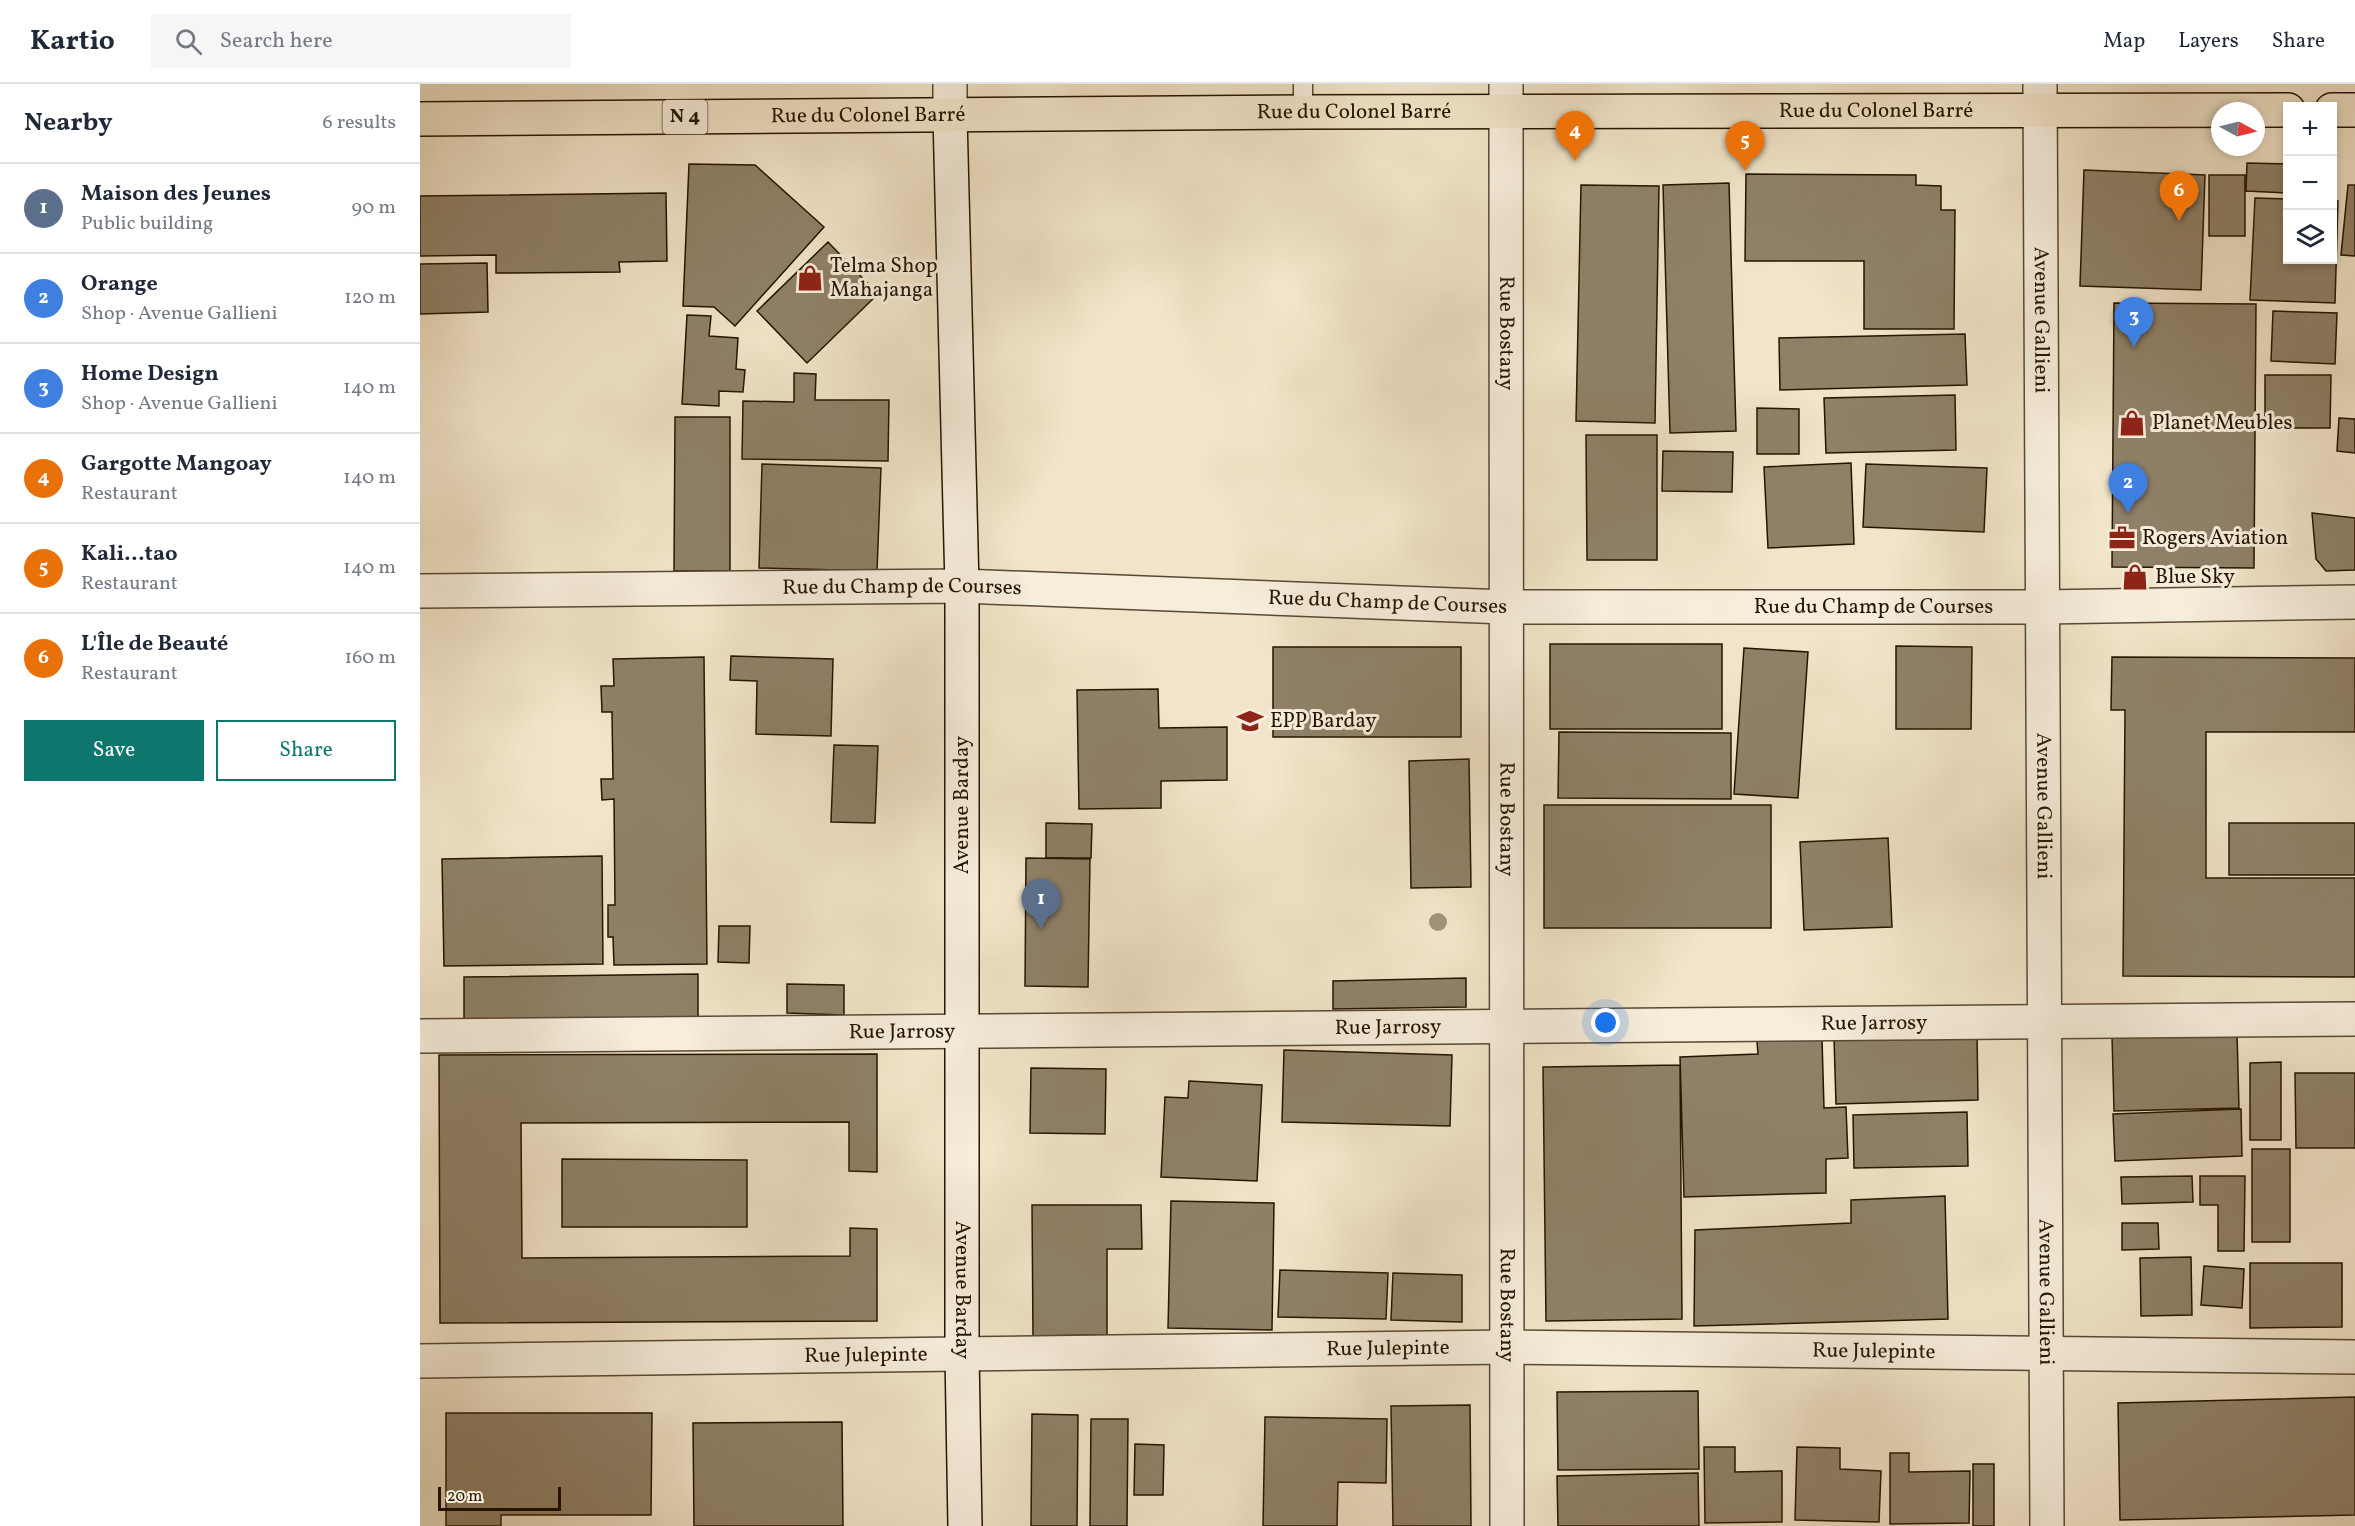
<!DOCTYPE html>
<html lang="en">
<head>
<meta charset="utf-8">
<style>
  :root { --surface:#fff; --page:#f6f6f7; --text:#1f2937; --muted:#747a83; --line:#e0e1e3; --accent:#0f766e }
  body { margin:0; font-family:Vollkorn,serif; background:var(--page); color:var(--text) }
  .controls { position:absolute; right:18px; top:18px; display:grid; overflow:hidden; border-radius:0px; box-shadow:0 3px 9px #0003 }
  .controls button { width:54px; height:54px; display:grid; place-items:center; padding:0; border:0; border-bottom:2px solid var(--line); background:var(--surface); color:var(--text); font:30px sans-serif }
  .compass { position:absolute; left:1791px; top:18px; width:54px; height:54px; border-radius:50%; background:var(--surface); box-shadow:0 3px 9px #0003; rotate:97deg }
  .scale { position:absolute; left:18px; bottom:15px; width:123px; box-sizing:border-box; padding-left:6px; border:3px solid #241501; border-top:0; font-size:16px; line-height:21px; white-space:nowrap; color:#241501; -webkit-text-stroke:4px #f6eddb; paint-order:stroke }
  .you { position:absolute; left:1186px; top:939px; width:21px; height:21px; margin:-15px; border:4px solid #fff; border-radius:50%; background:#1a73e8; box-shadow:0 0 0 9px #1a73e833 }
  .badge { display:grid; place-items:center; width:39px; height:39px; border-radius:50%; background:var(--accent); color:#fff; font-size:20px; font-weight:700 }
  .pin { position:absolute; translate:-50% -50px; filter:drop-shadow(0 2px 3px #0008) }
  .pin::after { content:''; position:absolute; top:32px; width:21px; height:18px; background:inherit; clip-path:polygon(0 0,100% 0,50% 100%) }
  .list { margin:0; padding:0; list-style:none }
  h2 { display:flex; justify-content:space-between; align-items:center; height:78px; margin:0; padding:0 24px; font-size:26px }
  h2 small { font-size:20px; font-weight:400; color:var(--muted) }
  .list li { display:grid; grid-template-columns:39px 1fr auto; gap:18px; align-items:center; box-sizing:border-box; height:90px; padding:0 24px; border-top:2px solid var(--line) }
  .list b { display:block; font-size:22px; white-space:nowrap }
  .list p { margin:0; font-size:20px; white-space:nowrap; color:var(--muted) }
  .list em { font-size:20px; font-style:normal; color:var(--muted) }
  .actions { display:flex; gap:12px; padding:18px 24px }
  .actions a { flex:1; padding:14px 0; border:2px solid var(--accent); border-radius:0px; text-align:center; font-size:21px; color:var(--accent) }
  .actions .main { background:var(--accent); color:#fff }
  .icon { flex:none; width:33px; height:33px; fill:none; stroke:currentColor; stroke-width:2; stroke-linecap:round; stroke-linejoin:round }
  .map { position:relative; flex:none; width:1935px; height:1442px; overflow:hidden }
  header { display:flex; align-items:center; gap:36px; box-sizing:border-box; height:84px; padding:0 30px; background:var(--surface); border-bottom:2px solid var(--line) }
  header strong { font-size:28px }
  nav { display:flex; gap:33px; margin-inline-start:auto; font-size:21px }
  .search { width:420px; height:54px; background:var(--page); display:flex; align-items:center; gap:15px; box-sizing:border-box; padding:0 21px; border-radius:0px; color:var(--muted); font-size:22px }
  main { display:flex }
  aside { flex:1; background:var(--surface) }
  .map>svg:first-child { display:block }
  .building { fill:#8f8168; stroke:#241501; stroke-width:1.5 }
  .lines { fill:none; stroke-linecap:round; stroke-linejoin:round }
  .service-casing { stroke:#574933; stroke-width:21 }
  .minor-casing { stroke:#574933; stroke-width:36 }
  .tertiary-casing { stroke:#574933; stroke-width:36 }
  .secondary-casing { stroke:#241501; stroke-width:36 }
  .primary-casing { stroke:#241501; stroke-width:36 }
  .service { stroke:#f6eddb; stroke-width:18 }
  .minor { stroke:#f6eddb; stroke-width:33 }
  .tertiary { stroke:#f6eddb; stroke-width:33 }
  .secondary { stroke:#f6eddb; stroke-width:33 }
  .primary { stroke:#f1e4c8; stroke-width:33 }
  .tree { fill:#a1937a }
  .labels { text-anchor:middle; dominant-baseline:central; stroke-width:6; stroke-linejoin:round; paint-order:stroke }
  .shield { fill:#f6eddb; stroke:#635642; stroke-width:1.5 }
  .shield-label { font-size:20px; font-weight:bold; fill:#241501 }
  .street-label { font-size:21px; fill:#241501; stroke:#f6eddb }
  .poi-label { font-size:21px; fill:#241501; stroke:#f6eddb; text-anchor:start }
</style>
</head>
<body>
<header>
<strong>Kartio</strong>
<div class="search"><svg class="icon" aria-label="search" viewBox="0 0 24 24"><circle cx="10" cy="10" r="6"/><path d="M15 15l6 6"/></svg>Search here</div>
<nav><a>Map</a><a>Layers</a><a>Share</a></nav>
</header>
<main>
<aside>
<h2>Nearby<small>6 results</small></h2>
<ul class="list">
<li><span class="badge" style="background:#5c6f8a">1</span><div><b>Maison des Jeunes</b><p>Public building</p></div><em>90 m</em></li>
<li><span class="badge" style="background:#3f7fe0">2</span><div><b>Orange</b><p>Shop · Avenue Gallieni</p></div><em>120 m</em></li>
<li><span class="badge" style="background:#3f7fe0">3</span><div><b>Home Design</b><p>Shop · Avenue Gallieni</p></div><em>140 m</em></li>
<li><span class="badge" style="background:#e8710a">4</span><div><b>Gargotte Mangoay</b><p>Restaurant</p></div><em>140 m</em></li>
<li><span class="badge" style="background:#e8710a">5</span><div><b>Kali...tao</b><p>Restaurant</p></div><em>140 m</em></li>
<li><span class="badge" style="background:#e8710a">6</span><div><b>L'Île de Beauté</b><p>Restaurant</p></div><em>160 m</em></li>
</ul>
<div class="actions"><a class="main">Save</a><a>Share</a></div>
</aside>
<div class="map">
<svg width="1935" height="1442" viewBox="0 0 1935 1442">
  <rect width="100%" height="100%" fill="#f1e4c8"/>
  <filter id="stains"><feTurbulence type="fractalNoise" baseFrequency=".00333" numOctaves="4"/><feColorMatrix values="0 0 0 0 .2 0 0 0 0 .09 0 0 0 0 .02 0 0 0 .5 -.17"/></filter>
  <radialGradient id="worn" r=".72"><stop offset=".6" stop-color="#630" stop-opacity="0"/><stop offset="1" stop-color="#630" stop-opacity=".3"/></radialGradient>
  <path class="building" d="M1827,79L1868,80V109L1826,107Z
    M269,80L335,81L404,143L315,242L294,223L263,222Z
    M1664,86L1785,91L1781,206L1660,202Z
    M1326,90L1496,91V101L1521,102V126H1535L1534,245H1444V177H1325Z
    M1789,91H1825V152H1789Z
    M1309,99L1316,347L1250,349L1243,101Z
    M1161,101L1239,102L1235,339L1156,337Z
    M1928,101H1935V172L1921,171Z
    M246,109L247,177L199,178L200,188L76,189V171L0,172V112Z
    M1835,114L1868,115V176H1912V117H1918L1915,219L1830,216Z
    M408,158L458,210L387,279L337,227Z
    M67,179L68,228L0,230V180Z
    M1694,219L1836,220L1834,484L1692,483Z
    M1853,227L1917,229L1915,280L1851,277Z
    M267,231L291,232L289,252L318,254L316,285L325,286L323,308L299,307V322L262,320Z
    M1545,250L1547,301L1360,306L1359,254Z
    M374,289L396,290L395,316H469L468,377L322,375L323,317L374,318Z
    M1845,291H1911L1910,344H1845Z
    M1535,311L1536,366L1406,369L1404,314Z
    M1337,324L1379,325V370H1337Z
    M255,333H310V487H254Z
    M1919,334L1935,335V369L1917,367Z
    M1166,351H1237V476H1167Z
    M1243,367L1313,368L1312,408L1242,407Z
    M1431,379L1434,460L1348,464L1344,383Z
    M342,380L461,384L457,487L339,484Z
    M1446,380L1567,384L1564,448L1443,443Z
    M1892,429L1935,434V486L1906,487L1896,475Z
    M1130,560H1302V645H1130Z
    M1476,562L1552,563L1551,645H1476Z
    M853,563H1041V653H853Z
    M1324,564L1388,568L1378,714L1314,710Z
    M311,572L413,575L411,652L336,650L337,597L310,596Z
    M284,573L287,880L194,881L193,853H188V821H195L194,715L182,716L181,695H193L192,628H182L181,602H194L193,575Z
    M1692,573L1935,574V648H1786V794H1935V893L1703,892L1705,626H1691Z
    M738,605L739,644L807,643V696L741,697V724L659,725L657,606Z
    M1139,648L1311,649V715L1138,714Z
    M414,661L458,662L455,739L411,738Z
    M1049,675L1051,803L991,804L989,677Z
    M1124,721H1351V844H1124Z
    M626,739L672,740L671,774H626Z
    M1809,739H1935V791H1809Z
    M1468,754L1472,843L1384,846L1380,758Z
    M182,772L183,880L24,882L22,775Z
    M606,774L670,775L668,903L605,902Z
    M299,842H330L329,879L298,878Z
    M278,890V937L44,939V893Z
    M1046,894V923L913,925V897Z
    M367,900L424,901V931L367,929Z
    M1557,948L1558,1016L1416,1020L1414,953Z
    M1817,949L1819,1024L1694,1027L1692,952Z
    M1402,955L1404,1024L1426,1023L1428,1074L1406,1075V1109L1264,1113L1260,973L1338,970L1337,957Z
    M864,966L1032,971L1030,1042L862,1038Z
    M457,970V1088L429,1087V1038L101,1039L102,1174L430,1172V1144L457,1145V1237L20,1239L19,971Z
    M1861,978V1056H1830V979Z
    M1260,981L1262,1235L1126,1237L1123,983Z
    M611,984L686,985L685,1050L610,1049Z
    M1875,989H1935V1064H1876Z
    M769,997L842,1001L837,1097L741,1093L745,1013L768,1014Z
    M1821,1025L1822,1072L1695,1077L1693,1030Z
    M1547,1028L1548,1082L1434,1084L1433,1031Z
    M1832,1065H1870V1158H1832Z
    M142,1075L327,1076V1143H142Z
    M1772,1092L1773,1118L1702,1120L1701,1093Z
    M1780,1092H1825L1824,1167H1798V1121H1780Z
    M1525,1112L1528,1235L1274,1242L1275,1146L1431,1139V1116Z
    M751,1117L854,1119L852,1246L748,1244Z
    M612,1121H721L722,1165H687V1251L613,1252Z
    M1702,1139H1738L1739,1165L1702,1166Z
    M1771,1173L1772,1231L1721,1232L1720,1174Z
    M1830,1179H1922V1243L1830,1244Z
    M1784,1182L1824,1185L1822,1224L1781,1221Z
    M860,1186L968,1189L966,1235L858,1233Z
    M973,1189L1042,1191V1238L971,1236Z
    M1278,1307L1279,1385L1138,1386L1137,1308Z
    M1935,1313V1431L1700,1436L1698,1319Z
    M1050,1321L1051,1442H973L971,1322Z
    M26,1329H232L231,1431H81V1442H26Z
    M612,1330L658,1331L657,1442H611Z
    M845,1333L967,1335L966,1399L918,1398L917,1442H843Z
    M671,1335H708L707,1442H670Z
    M422,1338L423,1442H274L273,1339Z
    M715,1360L744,1361L743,1411H714Z
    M1284,1363H1315V1388L1362,1387V1438L1285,1439Z
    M1377,1363L1420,1364V1385L1461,1387L1459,1438L1375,1436Z
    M1470,1369H1489V1388L1550,1387L1549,1439L1470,1440Z
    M1553,1380H1574V1442H1553Z
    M1278,1389L1279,1442H1138L1137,1392Z"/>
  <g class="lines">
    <g class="service-casing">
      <path id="service" d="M883,0V28"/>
    </g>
    <g class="minor-casing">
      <g id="minor">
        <path id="s1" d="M1086,0L1087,1442"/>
        <path id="s2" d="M1620,0L1627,1442"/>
        <path id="s3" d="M0,507L542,502L1086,523H1623L1935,518"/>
        <path id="s4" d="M0,952L1935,935"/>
        <path id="s5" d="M0,1277L1087,1263L1935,1273"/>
      </g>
    </g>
    <g class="tertiary-casing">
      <path id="tertiary" d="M530,0V32"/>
    </g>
    <g class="secondary-casing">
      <g id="secondary">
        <path id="s6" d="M530,32L542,502V1270L545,1442"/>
      </g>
    </g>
    <g class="primary-casing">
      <g id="primary">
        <path d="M1912,26H1935"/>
        <path id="s7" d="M0,35L883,28L1868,26"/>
      </g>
    </g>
    <use href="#service" class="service"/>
    <use href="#minor" class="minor"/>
    <use href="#tertiary" class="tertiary"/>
    <use href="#secondary" class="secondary"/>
    <use href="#primary" class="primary"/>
  </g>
  <circle class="tree" cx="1018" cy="838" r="9"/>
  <defs>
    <g id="shop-bare" transform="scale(2.07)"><path d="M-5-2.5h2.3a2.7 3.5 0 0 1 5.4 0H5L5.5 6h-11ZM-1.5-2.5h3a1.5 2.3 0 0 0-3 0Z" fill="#8f2418" stroke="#f6eddb" stroke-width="2.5" paint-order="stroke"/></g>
    <g id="office-bare" transform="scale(2.07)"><path d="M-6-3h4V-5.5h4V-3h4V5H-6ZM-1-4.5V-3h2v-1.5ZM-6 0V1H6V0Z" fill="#8f2418" stroke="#f6eddb" stroke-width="2.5" paint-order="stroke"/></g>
    <g id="school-bare" transform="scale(2.07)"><path d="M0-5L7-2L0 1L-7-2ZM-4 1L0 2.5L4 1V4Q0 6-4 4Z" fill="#8f2418" stroke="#f6eddb" stroke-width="2.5" paint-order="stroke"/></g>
  </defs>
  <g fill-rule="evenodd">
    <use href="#shop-bare" x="390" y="194"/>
    <use href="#shop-bare" x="1712" y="339"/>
    <use href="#office-bare" x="1702" y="454"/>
    <use href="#shop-bare" x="1715" y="493"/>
    <use href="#school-bare" x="830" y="637"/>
  </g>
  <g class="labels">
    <rect class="shield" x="242.5" y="16" width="45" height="34" rx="4.5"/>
    <g class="shield-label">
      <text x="265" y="33">N 4</text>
    </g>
    <g class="street-label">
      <text stroke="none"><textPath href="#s7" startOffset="1456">Rue du Colonel Barré</textPath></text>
      <text stroke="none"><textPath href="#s7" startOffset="934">Rue du Colonel Barré</textPath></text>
      <text stroke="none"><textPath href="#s7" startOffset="448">Rue du Colonel Barré</textPath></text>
      <text stroke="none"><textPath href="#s2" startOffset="236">Avenue Gallieni</textPath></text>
      <text stroke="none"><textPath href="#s1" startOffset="249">Rue Bostany</textPath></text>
      <text stroke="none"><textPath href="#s3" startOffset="482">Rue du Champ de Courses</textPath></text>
      <text stroke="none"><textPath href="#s3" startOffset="968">Rue du Champ de Courses</textPath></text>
      <text stroke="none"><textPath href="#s3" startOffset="1454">Rue du Champ de Courses</textPath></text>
      <text transform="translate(542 721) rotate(-90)">Avenue Barday</text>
      <text stroke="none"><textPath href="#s2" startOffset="722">Avenue Gallieni</textPath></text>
      <text stroke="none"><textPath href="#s1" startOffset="735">Rue Bostany</textPath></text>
      <text stroke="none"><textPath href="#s4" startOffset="1454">Rue Jarrosy</textPath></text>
      <text stroke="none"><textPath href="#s4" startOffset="968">Rue Jarrosy</textPath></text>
      <text stroke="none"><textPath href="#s4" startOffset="482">Rue Jarrosy</textPath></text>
      <text stroke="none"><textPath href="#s6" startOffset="1174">Avenue Barday</textPath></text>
      <text stroke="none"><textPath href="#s2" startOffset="1208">Avenue Gallieni</textPath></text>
      <text stroke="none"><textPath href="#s1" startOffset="1221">Rue Bostany</textPath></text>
      <text stroke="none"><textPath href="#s5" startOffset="968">Rue Julepinte</textPath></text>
      <text stroke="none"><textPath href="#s5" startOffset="1454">Rue Julepinte</textPath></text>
      <text stroke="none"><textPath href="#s5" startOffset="446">Rue Julepinte</textPath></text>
    </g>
    <g class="poi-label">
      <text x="410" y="182">Telma Shop<tspan x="410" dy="24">Mahajanga</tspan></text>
      <text x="1732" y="339">Planet Meubles</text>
      <text x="1722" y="454">Rogers Aviation</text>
      <text x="1735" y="493">Blue Sky</text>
      <text x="850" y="637">EPP Barday</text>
    </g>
  </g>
  <rect width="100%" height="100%" filter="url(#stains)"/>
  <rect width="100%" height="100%" fill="url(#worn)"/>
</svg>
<div class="controls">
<button>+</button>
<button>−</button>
<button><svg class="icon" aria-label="layers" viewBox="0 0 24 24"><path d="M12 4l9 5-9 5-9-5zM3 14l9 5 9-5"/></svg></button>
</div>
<svg class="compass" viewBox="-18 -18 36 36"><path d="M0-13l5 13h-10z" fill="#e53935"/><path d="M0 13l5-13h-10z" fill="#747a83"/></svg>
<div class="scale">20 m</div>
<div class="you"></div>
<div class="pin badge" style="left:621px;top:845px;background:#5c6f8a">1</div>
<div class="pin badge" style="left:1708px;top:429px;background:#3f7fe0">2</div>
<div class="pin badge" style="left:1714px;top:263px;background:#3f7fe0">3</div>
<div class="pin badge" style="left:1155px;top:77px;background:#e8710a">4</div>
<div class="pin badge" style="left:1325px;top:87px;background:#e8710a">5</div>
<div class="pin badge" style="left:1759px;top:137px;background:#e8710a">6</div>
</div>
</main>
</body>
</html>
